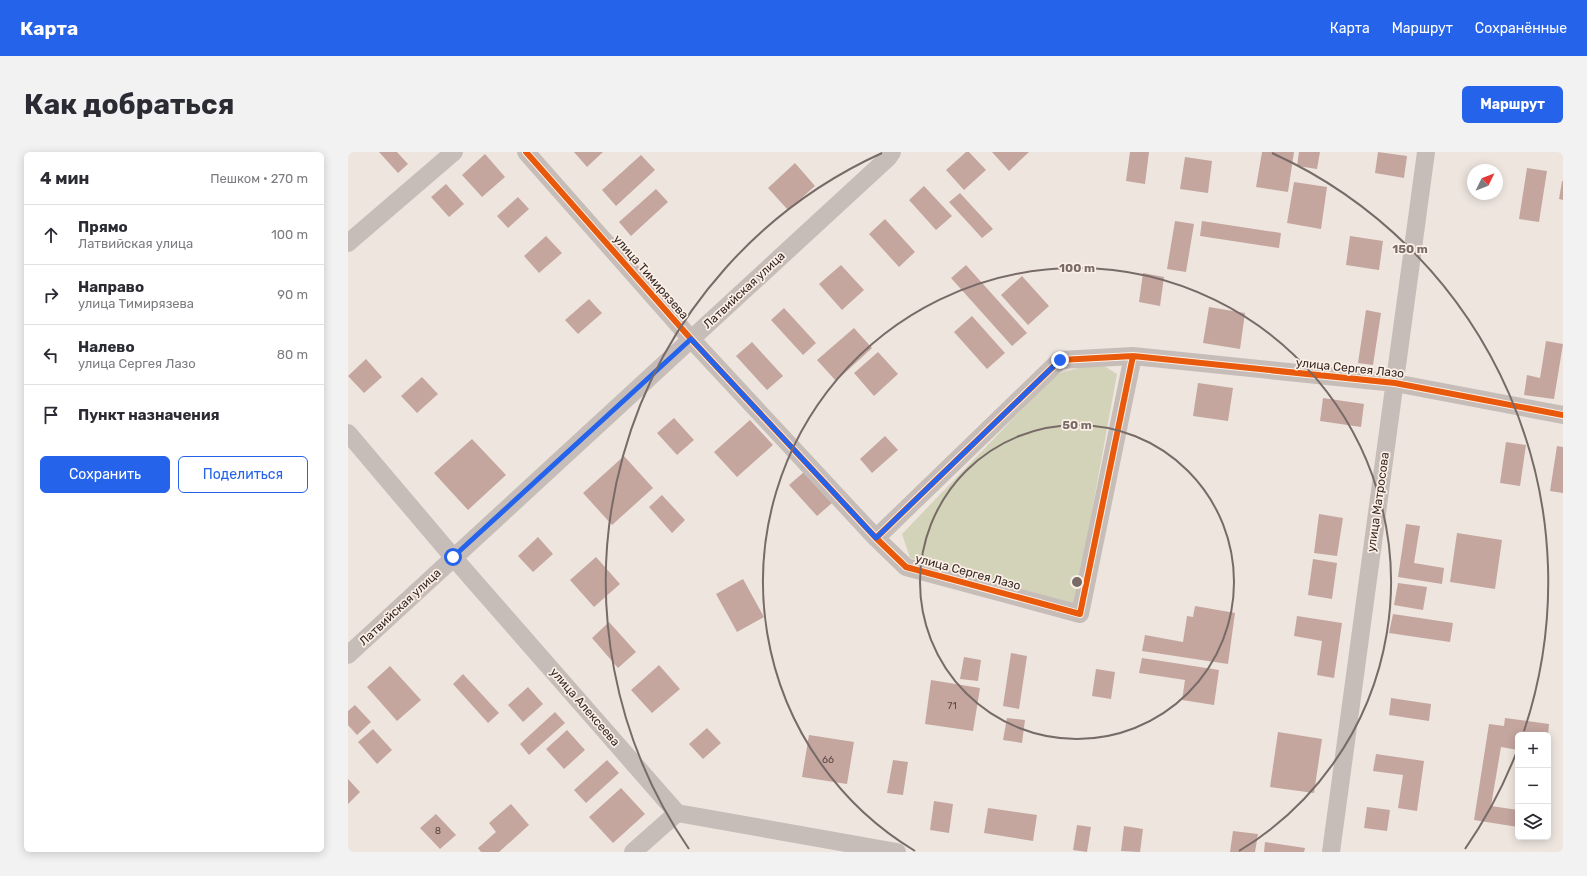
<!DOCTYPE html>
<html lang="ru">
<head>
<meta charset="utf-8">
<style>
  :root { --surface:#fff; --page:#f2f2f3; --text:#2b2b33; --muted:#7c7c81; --line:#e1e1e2; --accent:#2563eb }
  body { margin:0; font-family:Rubik,sans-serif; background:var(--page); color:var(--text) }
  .controls { position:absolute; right:12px; bottom:12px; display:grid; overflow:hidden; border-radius:6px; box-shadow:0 2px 10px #0003 }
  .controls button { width:36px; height:36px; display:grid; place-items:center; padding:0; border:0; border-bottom:1px solid var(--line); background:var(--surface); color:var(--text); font:20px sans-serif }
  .compass { position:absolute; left:1119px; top:12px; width:36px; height:36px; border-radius:50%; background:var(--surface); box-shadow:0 2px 10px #0003; rotate:47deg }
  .stop { position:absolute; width:12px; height:12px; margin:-9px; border:3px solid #2563eb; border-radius:50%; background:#fff }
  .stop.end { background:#2563eb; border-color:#fff; box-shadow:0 1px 4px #0008 }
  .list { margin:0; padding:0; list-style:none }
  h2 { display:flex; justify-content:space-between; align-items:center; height:52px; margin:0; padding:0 16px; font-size:17px }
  h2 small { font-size:13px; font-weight:400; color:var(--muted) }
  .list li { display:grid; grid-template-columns:26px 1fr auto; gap:12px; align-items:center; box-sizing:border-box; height:60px; padding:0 16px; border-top:1px solid var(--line) }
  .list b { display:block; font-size:15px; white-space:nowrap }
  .list p { margin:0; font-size:13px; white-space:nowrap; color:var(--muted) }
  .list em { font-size:13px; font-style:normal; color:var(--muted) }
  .actions { display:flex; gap:8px; padding:12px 16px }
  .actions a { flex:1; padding:9px 0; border:1px solid var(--accent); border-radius:6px; text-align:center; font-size:14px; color:var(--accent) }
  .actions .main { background:var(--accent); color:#fff }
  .icon { flex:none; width:22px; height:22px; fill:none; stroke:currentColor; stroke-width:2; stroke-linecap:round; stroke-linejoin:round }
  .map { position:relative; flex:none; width:1215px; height:700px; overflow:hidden; border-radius:6px }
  header { display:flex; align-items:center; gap:24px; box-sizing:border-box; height:56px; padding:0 20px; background:var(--accent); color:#fff }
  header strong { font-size:19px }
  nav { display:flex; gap:22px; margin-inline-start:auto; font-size:14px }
  .intro { display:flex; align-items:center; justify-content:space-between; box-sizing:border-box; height:96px; padding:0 24px }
  h1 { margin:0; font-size:28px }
  .button { padding:10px 18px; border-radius:6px; background:var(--accent); color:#fff; font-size:14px; font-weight:700 }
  main { display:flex; gap:24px; padding:0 24px }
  aside { flex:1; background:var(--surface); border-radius:6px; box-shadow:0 2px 10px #0003 }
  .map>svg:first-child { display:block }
  .green { fill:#d2d3b8 }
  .building { fill:#c4a69f }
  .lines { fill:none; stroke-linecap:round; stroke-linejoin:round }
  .minor { stroke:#c7bdb8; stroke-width:18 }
  .cycleway-casing { stroke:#fbefe6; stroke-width:8 }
  .cycleway { stroke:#e8590c; stroke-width:6 }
  .route { stroke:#2563eb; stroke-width:5 }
  .ring { fill:none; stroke:#786b67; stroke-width:2 }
  .labels { text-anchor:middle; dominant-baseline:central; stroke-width:3.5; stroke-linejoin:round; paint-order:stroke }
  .number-label { font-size:10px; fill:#5b4944 }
  .street-label { font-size:12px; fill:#382a26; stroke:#fbefe6 }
  .centre { fill:#786b67; stroke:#fbefe6; stroke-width:2 }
  .ring-label { font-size:12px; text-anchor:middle; font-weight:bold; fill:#786b67; stroke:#fbefe6; stroke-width:3.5; stroke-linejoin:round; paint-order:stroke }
</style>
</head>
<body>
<header>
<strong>Карта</strong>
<nav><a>Карта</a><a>Маршрут</a><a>Сохранённые</a></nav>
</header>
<div class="intro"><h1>Как добраться</h1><a class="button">Маршрут</a></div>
<main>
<aside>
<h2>4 мин<small>Пешком · 270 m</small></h2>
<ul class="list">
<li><svg class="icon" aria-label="ahead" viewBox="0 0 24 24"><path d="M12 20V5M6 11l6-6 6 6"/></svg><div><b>Прямо</b><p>Латвийская улица</p></div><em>100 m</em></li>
<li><svg class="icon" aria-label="right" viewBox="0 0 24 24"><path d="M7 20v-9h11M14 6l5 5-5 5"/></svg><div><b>Направо</b><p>улица Тимирязева</p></div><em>90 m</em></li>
<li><svg class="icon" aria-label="left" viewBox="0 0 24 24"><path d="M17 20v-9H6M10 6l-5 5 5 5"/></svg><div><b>Налево</b><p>улица Сергея Лазо</p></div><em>80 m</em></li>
<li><svg class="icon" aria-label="arrive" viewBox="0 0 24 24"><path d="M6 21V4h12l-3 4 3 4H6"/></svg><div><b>Пункт назначения</b></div></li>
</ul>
<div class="actions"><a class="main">Сохранить</a><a>Поделиться</a></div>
</aside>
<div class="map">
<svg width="1215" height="700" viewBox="0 0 1215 700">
  <rect width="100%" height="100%" fill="#eee5df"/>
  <path class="green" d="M750,210L769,222L727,452L562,406L554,382L707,223Z"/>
  <path class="building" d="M31,0H49L60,12L50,21Z
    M226,0H255L239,15Z
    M618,0H621L638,18L616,38L598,18Z
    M644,0H681L661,19Z
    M782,0H801L797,32L778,29Z
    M914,0H946L940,40L908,35Z
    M951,0H972L969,17L949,14Z
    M1030,0L1059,4L1056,26L1027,21Z
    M137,2L157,25L134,45L114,23Z
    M293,3L307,18L268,54L254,38Z
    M837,5L864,9L860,41L832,37Z
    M447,11L467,34L440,58L420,36Z
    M1179,16L1199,19L1191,70L1171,67Z
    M1214,29H1215V48L1211,47Z
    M946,30L979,35L973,77L939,71Z
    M98,32L116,52L101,65L83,45Z
    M576,34L604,64L588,78L561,48Z
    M308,37L320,50L283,84L271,70Z
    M612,41L645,77L634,86L601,50Z
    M170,45L181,57L160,76L149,64Z
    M537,67L567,100L551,115L521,82Z
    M827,69L846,72L838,120L819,117Z
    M854,69L933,81L931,96L852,84Z
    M198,84L214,101L191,121L176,104Z
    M1002,84L1035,89L1031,118L998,113Z
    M493,113L516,138L494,158L471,132Z
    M618,113L679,181L664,194L603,126Z
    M795,121L816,125L812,154L791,150Z
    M674,124L701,154L680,173L653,143Z
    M241,147L254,161L230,182L217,168Z
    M861,155L897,161L892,197L855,191Z
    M436,156L468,191L455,203L423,168Z
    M1018,158L1033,161L1025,213L1010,211Z
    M624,164L657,201L639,217L606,180Z
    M506,176L524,196L488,229L469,208Z
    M1198,189L1215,192L1206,247L1176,243L1179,223L1192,226Z
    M404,190L435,224L419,238L388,204Z
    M530,200L550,222L526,244L506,221Z
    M18,207L34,225L16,241L0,224Z
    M74,225L90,242L69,261L53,244Z
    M850,231L885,236L880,269L845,264Z
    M975,246L1016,252L1013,275L972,269Z
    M326,266L346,288L329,303L309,281Z
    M402,268L425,293L389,325L366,300Z
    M537,284L550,298L524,321L512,307Z
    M124,287L158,323L120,358L86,321Z
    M1158,290L1178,293L1172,334L1152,331Z
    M1209,294L1215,295V341L1202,339Z
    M276,304L305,336L264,373L235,341Z
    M456,320L484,351L469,364L441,333Z
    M314,343L337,368L324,381L301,355Z
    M971,362L995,366L989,404L966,401Z
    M1058,372L1072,374L1066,411L1096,416L1094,432L1050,425Z
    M1109,381L1154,388L1147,437L1102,430Z
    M190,385L205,402L185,420L170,404Z
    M248,405L272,432L246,455L222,428Z
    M965,407L989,411L984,447L960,443Z
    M395,427L416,465L389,480L368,442Z
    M1050,431L1079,435L1075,458L1046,453Z
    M847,454L887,461L880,512L794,499L797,483L835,490L839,464L845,465Z
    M1045,462L1105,471L1102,490L1041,481Z
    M949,464L994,471L986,526L969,523L974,489L946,484Z
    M261,470L288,500L270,516L244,486Z
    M663,501L679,504L671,557L655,554Z
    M616,505L633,508L630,529L612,527Z
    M794,506L871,518L866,553L834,548L837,528L791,521Z
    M311,513L332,537L304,561L283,538Z
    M42,514L73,548L49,569L19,535Z
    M748,517L767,520L763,547L744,544Z
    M115,522L151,561L140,571L105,532Z
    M583,528L632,536L625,579L577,572Z
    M180,535L195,552L175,570L160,553Z
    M1043,546L1083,552L1081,569L1041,563Z
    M7,553L23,570L9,583L0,573V559Z
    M207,560L217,571L181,603L172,592Z
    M659,566L677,568L674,591L655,588Z
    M1157,566L1201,572L1200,583H1170V598L1153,595L1143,654L1170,658V675L1126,668L1141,572L1156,574Z
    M359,576L373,591L355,607L341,592Z
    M25,577L44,598L29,612L10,590Z
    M219,578L237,598L216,617L198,597Z
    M930,580L974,587L966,641L922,635Z
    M461,583L506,590L499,632L454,625Z
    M1028,602L1076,609L1069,659L1050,656L1055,623L1025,619Z
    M259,608L271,621L238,651L226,638Z
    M545,608L560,610L555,643L539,641Z
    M0,627L12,640L0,652Z
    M273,636L297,662L265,691L241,665Z
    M586,649L605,652L601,681L582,678Z
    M163,652L181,673L151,700H133L130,696L148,680L141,671Z
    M1019,655L1042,658L1039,679L1016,676Z
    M640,656L689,663L685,689L636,681Z
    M88,662L108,683L92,697L72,676Z
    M729,673L743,675L739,700L725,698Z
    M776,674L795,677L792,700L773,699Z
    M885,679L910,682L907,700H882Z
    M917,690L957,696L956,700H916Z"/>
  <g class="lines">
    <path class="minor" d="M178,0L343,187L528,386L558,415L732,462L785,204
      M0,91L106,0
      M0,281L105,405L329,661L549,700
      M528,386L712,208L785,204L1047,231L1215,263
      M0,503L540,6L544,0
      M285,700L329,661
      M983,700L1078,0"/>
    <g class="cycleway-casing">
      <path id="cycleway" d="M178,0L343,187L528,386L558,415L732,462L785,204
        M528,386L712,208L785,204L1047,231L1215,263"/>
    </g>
    <use href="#cycleway" class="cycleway"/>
  </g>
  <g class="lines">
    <path class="route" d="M105,405L343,187L528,386L712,208"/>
  </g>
  <g class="ring">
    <circle cx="729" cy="430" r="157"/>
    <path d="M567 699A314 314 0 1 1 891 699"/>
    <path d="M1169 599A471 471 0 0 1 1117 697M341 697A471 471 0 0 1 534 1M924 1A471 471 0 0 1 1176 579"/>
  </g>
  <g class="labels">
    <g class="number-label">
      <text x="604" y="554">71</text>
      <text x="480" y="608">66</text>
      <text x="90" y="679">8</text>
    </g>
    <g class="street-label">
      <text transform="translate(303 125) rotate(49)">улица Тимирязева</text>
      <text transform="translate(396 138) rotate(-43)">Латвийская улица</text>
      <text transform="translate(1002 216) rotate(6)">улица Сергея Лазо</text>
      <text transform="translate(1030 350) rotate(-82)">улица Матросова</text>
      <text transform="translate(620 420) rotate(15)">улица Сергея Лазо</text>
      <text transform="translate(52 455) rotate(-43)">Латвийская улица</text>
      <text transform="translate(237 555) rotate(49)">улица Алексеева</text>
    </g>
  </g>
  <circle cx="729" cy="430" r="6" class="centre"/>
  <g class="ring-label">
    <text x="1062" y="101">150 m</text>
    <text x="729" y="120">100 m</text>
    <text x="729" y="277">50 m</text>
  </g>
</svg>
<div class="controls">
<button>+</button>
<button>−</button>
<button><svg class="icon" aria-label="layers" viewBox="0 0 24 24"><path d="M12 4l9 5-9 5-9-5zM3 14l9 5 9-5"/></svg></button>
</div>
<svg class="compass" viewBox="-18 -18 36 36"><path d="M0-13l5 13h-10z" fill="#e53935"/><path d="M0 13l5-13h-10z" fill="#7c7c81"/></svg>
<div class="stop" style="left:105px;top:405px"></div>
<div class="stop end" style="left:712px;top:208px"></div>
</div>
</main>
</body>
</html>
